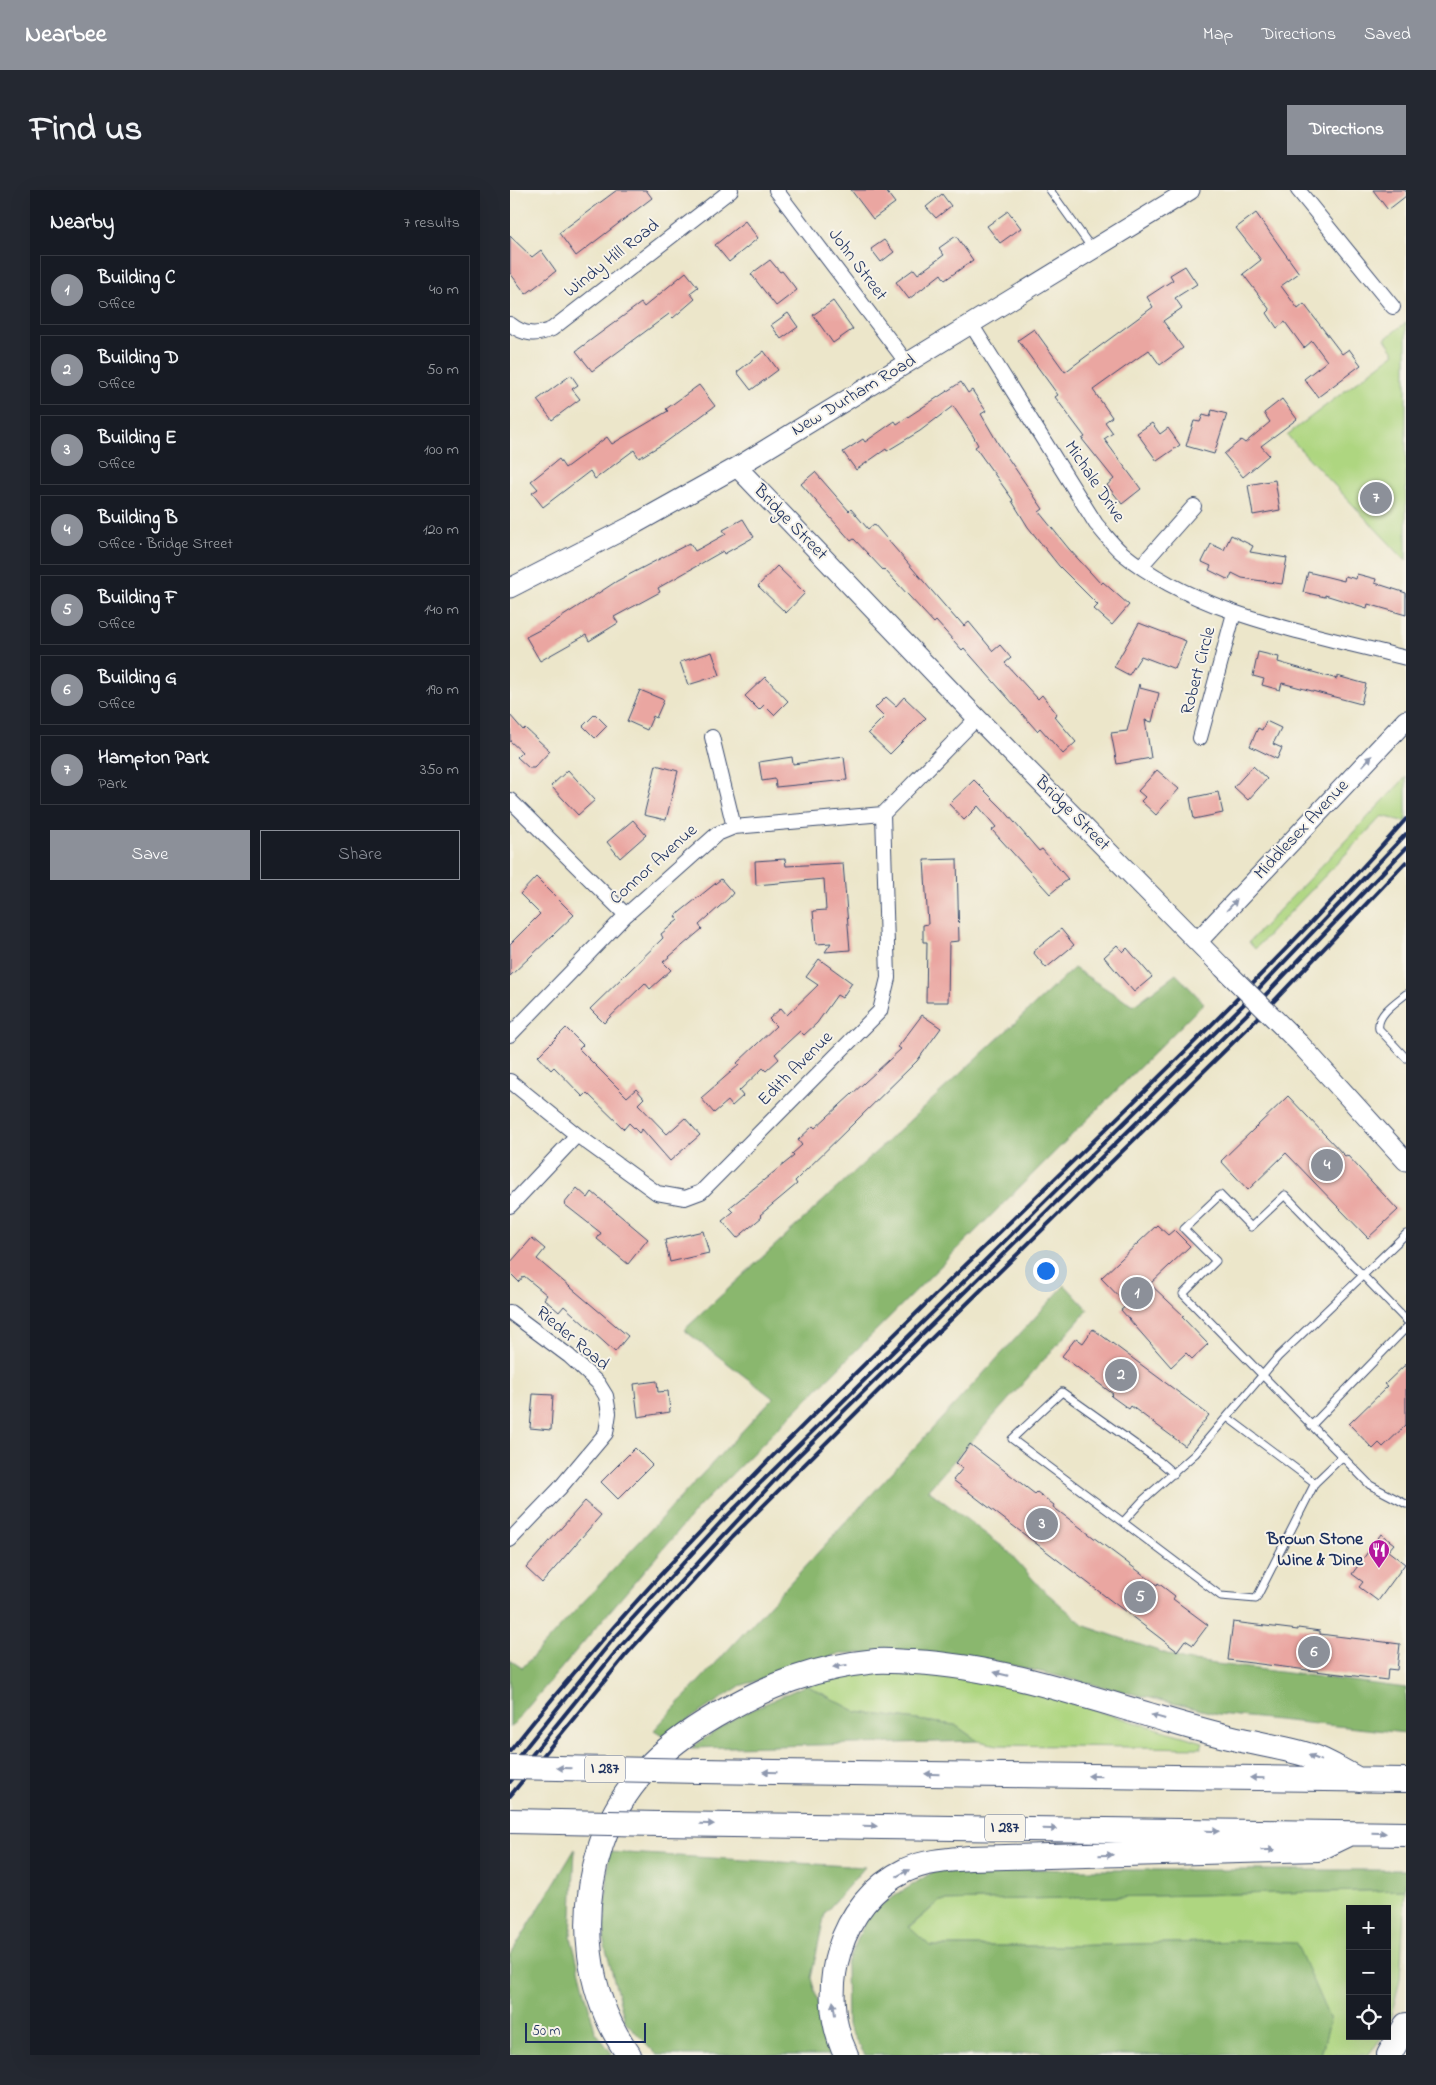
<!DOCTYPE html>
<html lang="en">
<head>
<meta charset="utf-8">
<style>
  :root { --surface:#171b24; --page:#242831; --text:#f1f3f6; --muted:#9ea1a6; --line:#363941; --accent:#8c9099 }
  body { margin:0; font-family:"Indie Flower",sans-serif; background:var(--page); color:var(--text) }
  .controls { position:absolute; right:15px; bottom:15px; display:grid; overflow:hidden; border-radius:0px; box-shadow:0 5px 20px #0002 }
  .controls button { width:45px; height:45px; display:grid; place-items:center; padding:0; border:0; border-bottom:1px solid var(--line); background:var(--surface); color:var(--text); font:25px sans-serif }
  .scale { position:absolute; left:15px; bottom:12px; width:121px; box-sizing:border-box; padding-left:5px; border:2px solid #1b2f5e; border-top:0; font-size:14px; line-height:18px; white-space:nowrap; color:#1b2f5e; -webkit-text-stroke:4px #f7f3e8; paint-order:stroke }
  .you { position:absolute; left:535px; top:1080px; width:18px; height:18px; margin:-12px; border:4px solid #fff; border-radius:50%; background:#1a73e8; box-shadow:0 0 0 8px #1a73e833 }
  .badge { display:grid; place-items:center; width:32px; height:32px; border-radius:50%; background:var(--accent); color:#fff; font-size:16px; font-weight:700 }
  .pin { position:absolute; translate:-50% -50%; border:2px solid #fff; box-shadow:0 1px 5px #0006 }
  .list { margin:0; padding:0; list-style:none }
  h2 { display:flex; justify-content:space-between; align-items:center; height:65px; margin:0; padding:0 20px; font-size:21px }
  h2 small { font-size:16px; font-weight:400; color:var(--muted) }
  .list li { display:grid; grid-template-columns:32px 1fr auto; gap:15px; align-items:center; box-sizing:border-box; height:70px; margin:0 10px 10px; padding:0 10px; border:1px solid var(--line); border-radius:0px }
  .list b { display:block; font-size:19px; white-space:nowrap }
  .list p { margin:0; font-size:16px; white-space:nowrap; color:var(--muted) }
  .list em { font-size:16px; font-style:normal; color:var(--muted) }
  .actions { display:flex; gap:10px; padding:15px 20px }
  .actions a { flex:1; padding:11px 0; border:1px solid var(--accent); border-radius:0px; text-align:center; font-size:18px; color:var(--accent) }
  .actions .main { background:var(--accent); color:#fff }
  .icon { flex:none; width:28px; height:28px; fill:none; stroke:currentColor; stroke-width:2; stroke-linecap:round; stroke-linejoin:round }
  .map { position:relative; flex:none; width:896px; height:1865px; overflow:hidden; border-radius:0px }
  header { display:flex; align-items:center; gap:30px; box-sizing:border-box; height:70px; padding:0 25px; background:var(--accent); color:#fff }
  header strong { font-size:24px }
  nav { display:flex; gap:28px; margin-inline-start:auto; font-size:18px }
  .intro { display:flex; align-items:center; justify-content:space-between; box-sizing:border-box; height:120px; padding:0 30px }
  h1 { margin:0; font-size:35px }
  .button { padding:12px 22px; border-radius:0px; background:var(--accent); color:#fff; font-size:18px; font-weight:700 }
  main { display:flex; gap:30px; padding:0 30px }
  aside { flex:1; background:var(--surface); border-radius:0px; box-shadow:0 5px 20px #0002 }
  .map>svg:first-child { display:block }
  .green { fill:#aed680; stroke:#64826f }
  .forest { fill:#8ab76e; stroke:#527366 }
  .building { fill:#eaa6a1 }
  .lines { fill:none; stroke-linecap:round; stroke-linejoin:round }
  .lane-casing { stroke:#3a4a6e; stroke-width:9 }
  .street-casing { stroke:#3a4a6e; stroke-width:16 }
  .secondary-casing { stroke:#3a4a6e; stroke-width:21 }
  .highway-casing { stroke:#3a4a6e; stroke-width:26 }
  .lane { stroke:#fff; stroke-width:7 }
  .street { stroke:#fff; stroke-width:14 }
  .secondary { stroke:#fff; stroke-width:19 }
  .highway { stroke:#fff; stroke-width:24 }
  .rail { stroke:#1b2f5e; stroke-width:4 }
  .secondary-bridge-casing { stroke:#3a4a6e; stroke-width:21; stroke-linecap:butt }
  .highway-bridge-casing { stroke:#3a4a6e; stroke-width:26; stroke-linecap:butt }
  .secondary-bridge { stroke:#fff; stroke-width:19 }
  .highway-bridge { stroke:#fff; stroke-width:24 }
  .oneway { fill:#8d97ae }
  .labels { text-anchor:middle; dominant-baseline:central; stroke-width:4; stroke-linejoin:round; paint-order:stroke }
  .shield { fill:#f7f3e8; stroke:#5d6a87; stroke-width:1 }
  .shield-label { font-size:16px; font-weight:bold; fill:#1b2f5e }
  .street-label { font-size:18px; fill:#1b2f5e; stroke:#f7f3e8 }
  .poi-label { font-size:18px; font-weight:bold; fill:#1b2f5e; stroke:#f7f3e8; text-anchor:end }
</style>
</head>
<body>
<header>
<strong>Nearbee</strong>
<nav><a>Map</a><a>Directions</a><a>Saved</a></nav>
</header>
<div class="intro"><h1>Find us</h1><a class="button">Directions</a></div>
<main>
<aside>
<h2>Nearby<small>7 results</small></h2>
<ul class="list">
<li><span class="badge">1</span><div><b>Building C</b><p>Office</p></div><em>40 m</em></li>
<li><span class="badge">2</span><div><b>Building D</b><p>Office</p></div><em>50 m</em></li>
<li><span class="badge">3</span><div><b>Building E</b><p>Office</p></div><em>100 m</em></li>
<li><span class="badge">4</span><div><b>Building B</b><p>Office · Bridge Street</p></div><em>120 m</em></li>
<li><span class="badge">5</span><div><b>Building F</b><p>Office</p></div><em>140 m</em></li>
<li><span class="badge">6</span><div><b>Building G</b><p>Office</p></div><em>190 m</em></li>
<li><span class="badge">7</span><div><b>Hampton Park</b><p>Park</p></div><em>350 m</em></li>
</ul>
<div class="actions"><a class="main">Save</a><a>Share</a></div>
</aside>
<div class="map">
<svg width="896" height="1865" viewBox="0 0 896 1865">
  <rect width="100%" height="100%" fill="#f7f3e8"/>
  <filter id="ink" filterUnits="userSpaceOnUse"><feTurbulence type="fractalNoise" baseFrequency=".02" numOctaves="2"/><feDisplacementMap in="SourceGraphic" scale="10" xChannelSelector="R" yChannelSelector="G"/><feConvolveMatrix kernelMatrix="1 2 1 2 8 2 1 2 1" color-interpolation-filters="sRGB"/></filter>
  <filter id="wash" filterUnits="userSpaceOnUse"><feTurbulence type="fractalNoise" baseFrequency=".0096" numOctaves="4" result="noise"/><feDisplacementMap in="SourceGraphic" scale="20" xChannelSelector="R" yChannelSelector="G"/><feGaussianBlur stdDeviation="1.12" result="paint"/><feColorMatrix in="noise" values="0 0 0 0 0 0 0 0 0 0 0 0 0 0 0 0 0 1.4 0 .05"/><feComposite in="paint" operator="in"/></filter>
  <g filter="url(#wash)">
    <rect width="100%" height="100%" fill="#ece6ca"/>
    <path class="green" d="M896,132V371L777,245L885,163L875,149Z
      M896,587V632L872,626L745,759L739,752Z
      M367,1481L449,1486L523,1502L693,1552L691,1558L488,1555L468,1551L445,1535L347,1522L296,1495Z
      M895,1700L890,1790L877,1841V1719H840V1846H873L858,1865H811L820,1830L729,1751L553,1756H420L399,1738L430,1711Z"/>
    <path class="forest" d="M564,778L623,816L666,784L694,813L188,1318L0,1538V1470L12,1478L263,1208L174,1140Z
      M555,1095L578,1120L418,1300L497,1360L530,1397L575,1436L675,1470L896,1498V1543L708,1524L459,1465L331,1463L230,1496L154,1546L144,1540Z
      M296,1495L347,1522L445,1535L468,1551L181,1558L228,1526Z
      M65,1659L61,1747L85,1841L103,1865H0V1766Z
      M99,1662L355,1677L315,1723L301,1788L323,1865H147L115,1831L94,1752Z
      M432,1676L558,1680H896L895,1700L430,1711L399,1737L420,1756H553L729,1751L786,1753L820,1830L811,1865H540L527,1861L506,1865H355L337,1835L336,1775L360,1722Z"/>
    <g id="blocks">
      <path class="building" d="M107,0H136L142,8L66,66L49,43Z
        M341,0H375L385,13L363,29Z
        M863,0H896V6L878,20Z
        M432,4L441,16L426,28L416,17Z
        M498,21L511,38L490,53L477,36Z
        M746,23L789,83L771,96L788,119L794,114L832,164L839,159L851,175L808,207L794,189L817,171L802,151L794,158L775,132L767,138L757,123L760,120L733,84L751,70L726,38Z
        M235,31L248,48L219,72L205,55Z
        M0,46L22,67L31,60L46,81L16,104L0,83Z
        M446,46L463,70L435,90L431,84L399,109L386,92L404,79L408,84L434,65L429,58Z
        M374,50L384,62L371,72L361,59Z
        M260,70L270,82L272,81L287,100L266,116L241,84Z
        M675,76L687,94L665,108L672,118L653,131L673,158L650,175L639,160L583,200L602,227L595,232L603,243L594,249L631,299L612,314L597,295L604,289L572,249L575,247L545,207L548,205L508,150L524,139L555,182L643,117L637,107L663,90L660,85Z
        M176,82L188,97L180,103L185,109L163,128L159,124L82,181L66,161L131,113L134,117Z
        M323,111L343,139L323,153L303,125Z
        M278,123L288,137L271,149L261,135Z
        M254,161L268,180L241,200L227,182Z
        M61,185L68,195L62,199L70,209L42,230L27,210Z
        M451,192L458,203L462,200L476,221L471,224L489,255L533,319L529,322L559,359L591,394L593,392L619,415L602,435L584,419L588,415L549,376L518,337L502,311L503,310L465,257L468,255L462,244L443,216L410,241L377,261L376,259L346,280L333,262L353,249L355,252L385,231L387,234Z
        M189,195L205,216L156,252L129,268L124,260L85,289L80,281L33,317L22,303L28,299L21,291L49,269L55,278L97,247L102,254L158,221L156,219Z
        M772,209L787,229L751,256L759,265L733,287L714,264L731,250L735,253L760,232L754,223Z
        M702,220L717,224L704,264L676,256L684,231L690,232L693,225L700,227Z
        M642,233L650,244L658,238L670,255L647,271L627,243Z
        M305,282L339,321L341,319L358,339L364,334L447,430L448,429L454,436L459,432L483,461L490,455L501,468L495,473L528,509L532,505L547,524L544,526L566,552L553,564L530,538L527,541L454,458L452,460L426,431L424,433L374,379L373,380L344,349L341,351L291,294Z
        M765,290L770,320L743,325L738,295Z
        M233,329L244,347L214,364L213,361L148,398L150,402L104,427L108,433L79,451L76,445L30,471L16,447L41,434L107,391L180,353L185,361L216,344L213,340Z
        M721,345L743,356L740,362L777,368L772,394L732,388L722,383L719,390L699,380L701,376L692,372L701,354L714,360Z
        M267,376L295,403L276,423L248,396Z
        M798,382L834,391L835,386L846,389L847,384L866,389L865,393L896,403V425L858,414L857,418L815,405V407L793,402Z
        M629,433L676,451L665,479L631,466L619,485L604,477Z
        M202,462L210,485L178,495L170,472Z
        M748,462L769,467L768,472L827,489V486L856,494L851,514L772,493L770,500L752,495L754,489L743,486Z
        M255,487L278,511L264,525L254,515L249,520L235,506Z
        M629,494L630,498L649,503L642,532L635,530L641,568L607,574L601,543L617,541Z
        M130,500L154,510L146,528L143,526L137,540L117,531Z
        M376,507L386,516L394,507L416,528L380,564L358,543L374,527L365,518Z
        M85,524L97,536L85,548L73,536Z
        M0,525L13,540L15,538L40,561L24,578H19L7,567L12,562L0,551Z
        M756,531L771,538L763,554L772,558L767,569L740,556L748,538L752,540Z
        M282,567L283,574L334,567L337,590L266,597L265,589L252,591L249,572Z
        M146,575L168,581L156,630L134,625Z
        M743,576L757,589L738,610L724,597Z
        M58,580L85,610L68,625L41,596Z
        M647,580L669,599L646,625L631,611L635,607L628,601Z
        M464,590L493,619L529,661L532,659L558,689L540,704L482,640L486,637L468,616L454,630L439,614Z
        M708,602L713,623L684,629L680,608Z
        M123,630L136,645L110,668L97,652Z
        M275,669L276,676L333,673L340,760L315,762L321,753L306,754L303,721L316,720L314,689L246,695L245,671Z
        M447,669L449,751L439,752L438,812H416L417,752H413V735L418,734L414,670Z
        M26,687L64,725L0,786V754L30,724L10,704Z
        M211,689L223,703L219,708L189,735L192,739L153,772L161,780L140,799L135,793L94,833L80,819L153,748L151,744L168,730L165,726Z
        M551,739L564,755L536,778L523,762Z
        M607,755L613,762L617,758L642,787L624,802L594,767Z
        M309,769L342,793L332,808L327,805L307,833L294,845L290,841L265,864L269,869L256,881L253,878L229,901L233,906L222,916L218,911L204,923L191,908L229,875L227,873L266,836L259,829L271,818L277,825L308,795L296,787Z
        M412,825L431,838L407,871L285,991L287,994L250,1025L252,1027L227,1048L212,1031L223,1022L219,1018L284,966L282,964L292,955L288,950L303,936L305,938L391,859L388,857Z
        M56,838L73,855L69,859L117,907L126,899L134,908L128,914L157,944L175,928L190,945L160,971L132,939L129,943L119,933L114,939L77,903L73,907L44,877L41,880L28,866Z
        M778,906L835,966L837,965L888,1020L858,1048L776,963L738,1000L711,971Z
        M67,998L78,1008L82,1002L138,1049L118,1074L87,1049L91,1043L54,1014Z
        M647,1035L658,1045L664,1040L680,1056L640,1094L674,1126L672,1127L698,1154L682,1169L676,1163L661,1177L611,1120L617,1115L591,1088Z
        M193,1041L199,1063L160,1072L155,1050Z
        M22,1048L35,1059L27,1069L118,1146L105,1162L54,1116L49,1122L34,1109L37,1105L14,1086L9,1092L0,1083V1073Z
        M583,1139L699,1225L675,1256L621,1216L619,1219L601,1206L603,1204L552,1166L566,1148L573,1153Z
        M896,1174V1235L873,1257L869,1253L863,1259L839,1234L878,1196L875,1194Z
        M147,1191L148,1202L158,1201L160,1222L128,1227L124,1194Z
        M23,1204L43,1205L41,1240L20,1238Z
        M460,1254L525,1304L527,1302L544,1315L543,1317L647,1395L648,1393L665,1406L663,1409L698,1435L683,1455L675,1450L667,1461L443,1290L453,1278L446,1273Z
        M125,1258L142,1275L108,1309L91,1292Z
        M75,1311L91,1325L32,1393L16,1378Z
        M871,1344L884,1354L878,1361L895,1374L868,1411L849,1397L853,1392L842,1384Z
        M723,1432L788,1440V1438L810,1441V1444L890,1454L887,1480L878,1479L877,1490L718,1470Z"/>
    </g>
  </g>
  <g filter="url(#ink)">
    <use href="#blocks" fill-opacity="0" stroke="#3a4a6e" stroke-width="1"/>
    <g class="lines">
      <g class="lane-casing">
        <path id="lane" d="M540,0L583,60
          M896,804C886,812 866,825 869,839L896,868
          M896,1130L775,1005L741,1037L710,1005L674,1039L706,1071L673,1104L860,1295L896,1314
          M717,1227L805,1293
          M801,1236L896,1138
          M832,1267L805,1293L746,1409L711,1406L613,1332L634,1309L685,1264L768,1167L896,1044
          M613,1332L502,1249L552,1202L649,1271L664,1284"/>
      </g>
      <g class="street-casing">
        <path id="street" d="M266,0L397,173
          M788,0L883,117
          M0,134C14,145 26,146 42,139L221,0
          M461,134L586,334C594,343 602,354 611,362C688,426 802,443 896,468
          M631,376L684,316
          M202,547L224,637
          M690,548L724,423
          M0,610L116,725
          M0,845L116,725L207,644L224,637L373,624L467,528
          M0,891L67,945L147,1003L175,1008L191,1002L370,821L378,788L373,624
          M0,1016L67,945
          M0,1122L59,1166L88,1193L96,1206L99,1223L96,1243L49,1299L0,1350"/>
      </g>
      <g class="secondary-casing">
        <path id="secondary" d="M227,277L467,528L713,778
          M0,398L125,334L227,277L680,0
          M688,751L896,530
          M789,853L896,971"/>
      </g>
      <g class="highway-casing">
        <path id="highway" d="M190,1581L896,1590
          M149,1634L896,1644
          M119,1865C75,1804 68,1726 91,1655C111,1595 152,1557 205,1526C258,1495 305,1477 366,1471C379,1470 392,1472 404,1472C492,1477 576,1507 660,1531C684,1538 708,1545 732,1550C755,1555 779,1559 801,1566C817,1571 833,1582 849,1590
          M336,1865C305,1800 329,1712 396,1680C416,1671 438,1670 460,1668L808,1659L837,1645
          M879,1865L896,1835"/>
      </g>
      <use href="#lane" class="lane"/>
      <use href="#street" class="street"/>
      <use href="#secondary" class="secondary"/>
      <use href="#highway" class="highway"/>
      <path class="rail" d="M0,1561C268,1222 610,952 896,629
        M0,1577L100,1453L210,1333L734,814L896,644
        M0,1592L108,1459L279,1275L741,820L896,658
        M0,1606L115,1466L223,1346L368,1201L748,828L896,672"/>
      <g class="secondary-bridge-casing">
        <path id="secondary-bridge" d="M713,778L789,853"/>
      </g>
      <g class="highway-bridge-casing">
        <path id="highway-bridge" d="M0,1577L190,1581
          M0,1631L149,1634"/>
      </g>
      <use href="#secondary-bridge" class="secondary-bridge"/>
      <use href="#highway-bridge" class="highway-bridge"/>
    </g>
    <defs><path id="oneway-solid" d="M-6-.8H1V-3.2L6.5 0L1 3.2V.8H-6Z" transform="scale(1.25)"/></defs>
    <g class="oneway">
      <use href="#oneway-solid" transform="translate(857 571) rotate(-47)"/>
      <use href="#oneway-solid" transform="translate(722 715) rotate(-47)"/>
      <use href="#oneway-solid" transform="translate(330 1476) rotate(172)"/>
      <use href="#oneway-solid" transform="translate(491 1484) rotate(-166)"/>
      <use href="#oneway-solid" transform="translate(648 1527) rotate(-164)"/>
      <use href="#oneway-solid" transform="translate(805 1568) rotate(-157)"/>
      <use href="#oneway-solid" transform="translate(54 1578) rotate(-179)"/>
      <use href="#oneway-solid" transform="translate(260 1582) rotate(-179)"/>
      <use href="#oneway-solid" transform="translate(422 1584) rotate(-179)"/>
      <use href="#oneway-solid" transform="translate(585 1586) rotate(-179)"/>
      <use href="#oneway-solid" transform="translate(747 1588) rotate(-179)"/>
      <use href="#oneway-solid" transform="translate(197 1634) rotate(1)"/>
      <use href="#oneway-solid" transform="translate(360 1636) rotate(1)"/>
      <use href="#oneway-solid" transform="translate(540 1639) rotate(1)"/>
      <use href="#oneway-solid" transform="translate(702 1641) rotate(1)"/>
      <use href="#oneway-solid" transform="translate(869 1643) rotate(1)"/>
      <use href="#oneway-solid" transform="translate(758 1660) rotate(-2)"/>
      <use href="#oneway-solid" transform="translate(596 1665) rotate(-2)"/>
      <use href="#oneway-solid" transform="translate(393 1683) rotate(-28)"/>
      <use href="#oneway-solid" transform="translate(324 1818) rotate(-98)"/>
    </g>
  </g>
  <defs>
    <g id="restaurant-pin" transform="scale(1.125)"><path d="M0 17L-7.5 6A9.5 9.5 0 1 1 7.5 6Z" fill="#b5179e" stroke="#f7f3e8"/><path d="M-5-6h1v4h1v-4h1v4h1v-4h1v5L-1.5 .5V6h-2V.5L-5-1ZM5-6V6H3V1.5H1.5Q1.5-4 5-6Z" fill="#fff"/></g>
  </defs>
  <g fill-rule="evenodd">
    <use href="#restaurant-pin" x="869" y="1360"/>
  </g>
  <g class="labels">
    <g class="shield">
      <rect x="75" y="1565.5" width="40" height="27" rx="4"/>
      <rect x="475" y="1624.5" width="40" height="27" rx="4"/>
    </g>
    <g class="shield-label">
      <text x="95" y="1579">I 287</text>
      <text x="495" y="1638">I 287</text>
    </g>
    <g class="street-label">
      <text transform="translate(102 69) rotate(-38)">Windy Hill Road</text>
      <text transform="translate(347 75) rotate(53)">John Street</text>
      <text transform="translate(344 206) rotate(-31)">New Durham Road</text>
      <text transform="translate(584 292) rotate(56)">Michale Drive</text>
      <text transform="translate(280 333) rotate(46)">Bridge Street</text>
      <text transform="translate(689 481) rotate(-75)">Robert Circle</text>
      <text transform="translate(562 624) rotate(45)">Bridge Street</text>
      <text transform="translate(792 640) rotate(-47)">Middlesex Avenue</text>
      <text transform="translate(144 675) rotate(-42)">Connor Avenue</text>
      <text transform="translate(286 879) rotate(-45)">Edith Avenue</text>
      <text transform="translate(62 1149) rotate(40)">Rieder Road</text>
    </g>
    <g class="poi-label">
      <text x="853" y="1350">Brown Stone<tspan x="853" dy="21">Wine &amp; Dine</tspan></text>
    </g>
  </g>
</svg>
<div class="controls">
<button>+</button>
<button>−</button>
<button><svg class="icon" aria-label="locate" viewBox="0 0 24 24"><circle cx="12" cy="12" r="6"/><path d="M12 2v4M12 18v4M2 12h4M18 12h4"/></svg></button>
</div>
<div class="scale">50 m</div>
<div class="you"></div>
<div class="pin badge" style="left:627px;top:1103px">1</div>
<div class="pin badge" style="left:611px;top:1185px">2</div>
<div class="pin badge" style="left:532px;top:1334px">3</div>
<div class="pin badge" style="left:817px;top:975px">4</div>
<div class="pin badge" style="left:630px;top:1407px">5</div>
<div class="pin badge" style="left:804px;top:1462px">6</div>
<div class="pin badge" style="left:866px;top:308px">7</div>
</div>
</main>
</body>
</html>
